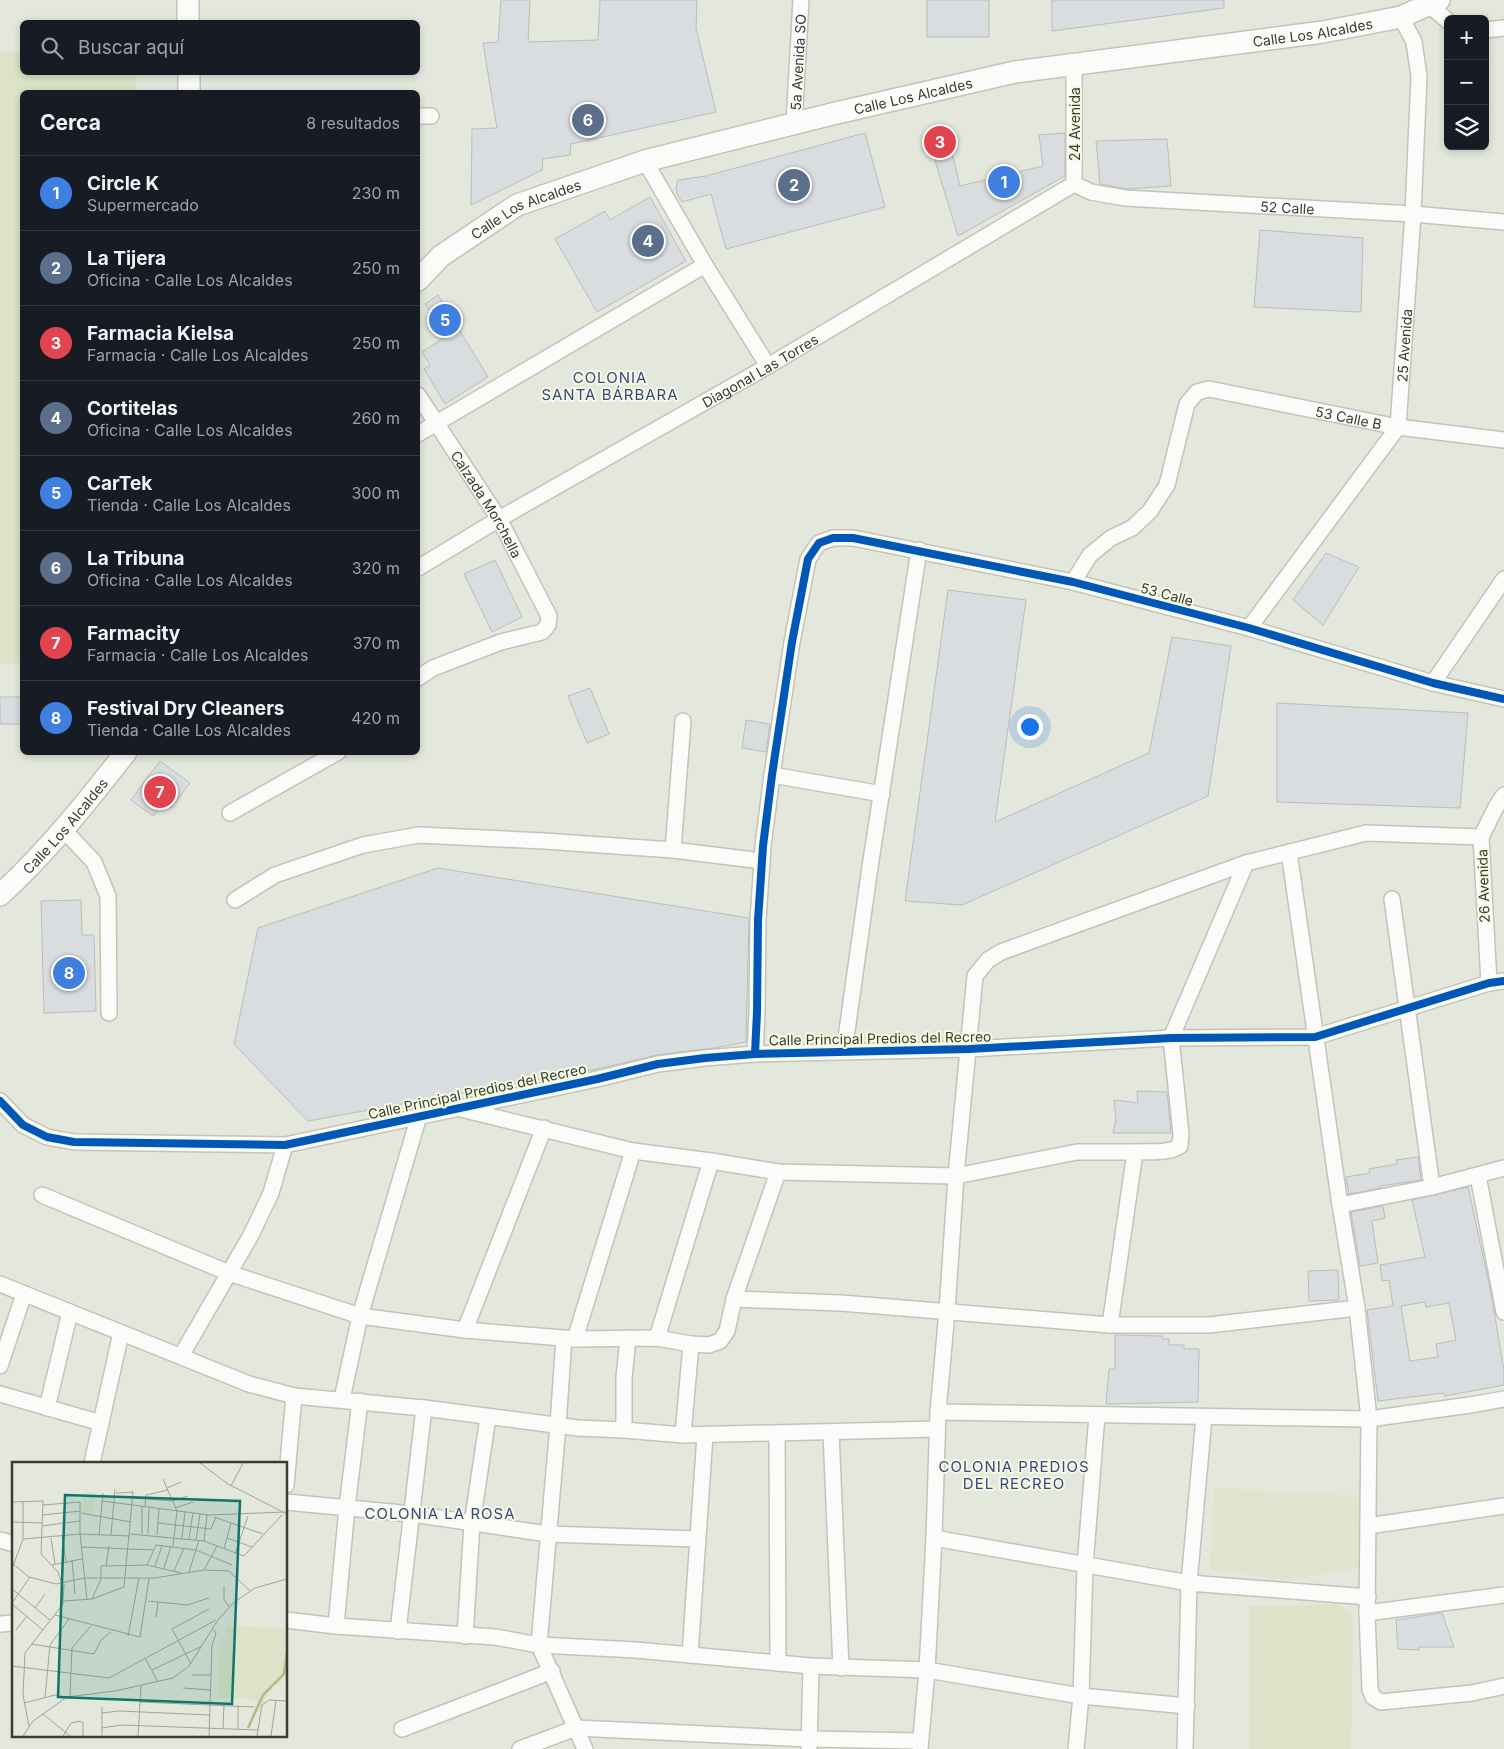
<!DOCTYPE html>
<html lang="es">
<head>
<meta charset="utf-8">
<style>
  :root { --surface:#171b24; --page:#242831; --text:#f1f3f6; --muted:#9ea1a6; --line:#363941; --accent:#ea580c }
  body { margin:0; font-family:Inter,sans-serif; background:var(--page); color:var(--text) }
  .controls { position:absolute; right:15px; top:15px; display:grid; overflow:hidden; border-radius:8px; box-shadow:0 2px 8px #0003 }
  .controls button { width:45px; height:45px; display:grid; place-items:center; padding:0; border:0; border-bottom:1px solid var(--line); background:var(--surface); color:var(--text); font:25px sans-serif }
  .you { position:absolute; left:1029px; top:726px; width:18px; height:18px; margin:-12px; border:4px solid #fff; border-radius:50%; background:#1a73e8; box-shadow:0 0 0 8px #1a73e833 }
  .badge { display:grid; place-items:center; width:32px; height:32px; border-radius:50%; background:var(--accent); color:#fff; font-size:16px; font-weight:700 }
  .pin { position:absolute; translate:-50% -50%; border:2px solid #fff; box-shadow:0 1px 5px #0006 }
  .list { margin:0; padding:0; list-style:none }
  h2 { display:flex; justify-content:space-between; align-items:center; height:65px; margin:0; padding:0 20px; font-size:21px }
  h2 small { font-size:16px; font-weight:400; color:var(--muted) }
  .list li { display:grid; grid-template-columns:32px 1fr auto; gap:15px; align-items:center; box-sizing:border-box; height:75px; padding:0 20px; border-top:1px solid var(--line) }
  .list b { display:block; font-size:19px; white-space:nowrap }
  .list p { margin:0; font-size:16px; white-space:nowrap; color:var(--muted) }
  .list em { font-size:16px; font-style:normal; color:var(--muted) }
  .icon { flex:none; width:28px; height:28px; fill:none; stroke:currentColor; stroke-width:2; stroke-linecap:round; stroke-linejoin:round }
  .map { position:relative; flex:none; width:1504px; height:1749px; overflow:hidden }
  .search { position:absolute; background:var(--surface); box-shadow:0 2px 8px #0003; left:20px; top:20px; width:400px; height:55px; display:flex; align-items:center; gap:12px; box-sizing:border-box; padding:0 18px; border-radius:8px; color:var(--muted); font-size:19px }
  .panel { position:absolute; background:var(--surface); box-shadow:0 2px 8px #0003; left:20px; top:90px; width:400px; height:665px; border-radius:8px }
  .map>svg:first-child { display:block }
  .built { fill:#e1e5cf }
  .green { fill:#dde3c8 }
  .building { fill:#d9dde0; stroke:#babdbb; fill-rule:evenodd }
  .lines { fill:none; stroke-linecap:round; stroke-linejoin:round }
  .street-casing { stroke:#c2c4bb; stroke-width:18 }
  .secondary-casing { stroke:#c2c4bb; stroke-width:24 }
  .street { stroke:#fbfbfa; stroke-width:15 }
  .secondary { stroke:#fbfbfa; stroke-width:21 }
  .cycleway-casing { stroke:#f5fae3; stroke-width:11 }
  .cycleway { stroke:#0057b8; stroke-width:8 }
  .labels { text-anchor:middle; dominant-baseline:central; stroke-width:4; stroke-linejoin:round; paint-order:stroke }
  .street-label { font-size:14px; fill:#3a3c33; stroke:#f5fae3 }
  .neighbourhood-label { font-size:15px; letter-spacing:1px; fill:#3a4883; stroke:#f5fae3 }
  .inset-river { fill:none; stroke:#b2b98d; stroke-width:2.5 }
  .inset-road { fill:none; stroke:#a0a398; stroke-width:1 }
  .view { fill:#0f766e; fill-opacity:0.15; stroke:#0f766e; stroke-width:2.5 }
  .inset-edge { fill:none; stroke:#3a3c33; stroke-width:2.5 }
</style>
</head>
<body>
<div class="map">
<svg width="1504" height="1749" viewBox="0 0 1504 1749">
  <rect width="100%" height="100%" fill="#e4e7db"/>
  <path class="built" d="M1214,1488L1359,1496L1360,1568L1289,1580L1210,1569Z"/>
  <path class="green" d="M0,52L22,53V72L136,73V92H22V663L0,664Z
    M1339,1604L1353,1617L1351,1749H1249V1607Z"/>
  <path class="building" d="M501,0H530L528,42L598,40L600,0H697L696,28L716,112L571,144L570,155L543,159L542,170L471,205L472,129L497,128L483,43L498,42Z
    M927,0H989V37H927Z
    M1052,0H1224V8L1052,31Z
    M947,132L960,186L1043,166L1039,135L1065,133V176L958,236L928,138Z
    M865,133L885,207L726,249L711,194L682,202L677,194L676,187L678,180L706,176Z
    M1167,139L1171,186L1127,189L1100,184L1096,141Z
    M650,197L686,261L597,312L555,239L605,211L610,220Z
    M1260,230L1363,238L1361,312L1254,307Z
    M438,295L488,377L445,404L424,369L430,365L422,352L447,336L425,304Z
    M1326,553L1359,567L1323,625L1293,600Z
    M495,560L522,617L492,632L464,574Z
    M948,590L1026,600L995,822L1149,753L1172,637L1231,646L1208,796L962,905L905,901Z
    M590,688L609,734L587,743L568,696Z
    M0,697H22V724H0Z
    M1277,703L1468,713L1460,808L1277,802Z
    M746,720L770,724L766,752L742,748Z
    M160,761L190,783L171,808L163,803L153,816L131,800Z
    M438,868L749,918L746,1042L714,1048L657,1055L602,1068L308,1121L234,1044L258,928Z
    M81,900L82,935H94L96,1011L44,1013L41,901Z
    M1137,1091L1167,1092L1171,1133H1113L1116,1120L1114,1100L1138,1103Z
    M1418,1157L1421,1180L1380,1186V1188L1349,1194L1346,1177L1370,1173L1369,1169L1397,1164L1396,1160Z
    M1468,1187L1491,1293L1504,1371V1385L1445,1396L1444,1393L1378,1401L1367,1310L1393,1306L1389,1280L1382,1281L1380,1265L1425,1257L1412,1200ZM1425,1302L1426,1307L1449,1303L1456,1340L1436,1344L1438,1357L1410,1361L1401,1306Z
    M1383,1206L1385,1218L1372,1221L1378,1263L1360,1266L1351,1212Z
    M1338,1270L1339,1300L1309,1301L1308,1271Z
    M1115,1335L1162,1336V1339H1169V1345H1184V1349H1199L1198,1402L1106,1404L1109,1369H1115Z
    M1442,1613L1454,1647H1419V1650L1398,1649L1396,1620Z"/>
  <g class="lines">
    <g class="street-casing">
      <g id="street">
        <path d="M1429,5L1448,21"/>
        <path d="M1485,30L1504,28"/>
        <path d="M418,116H431"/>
        <path id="s1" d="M794,124L801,0"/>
        <path d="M645,161L705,265L768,366"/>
        <path id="s2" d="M1074,184L1091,192L1125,198L1413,214L1504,222"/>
        <path d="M1074,184V65"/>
        <path id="s3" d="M418,395L499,519L549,616L548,625L542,632L501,642L433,668L418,678"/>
        <path d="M418,434L705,265"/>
        <path id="s4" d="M418,568L499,519L768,366L1074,184"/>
        <path id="s5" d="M1073,582L1090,555L1111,538L1132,528L1150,511L1167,485L1187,404L1197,392L1209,389L1398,427L1504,440"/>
        <path id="s6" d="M1249,628L1398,427L1413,214L1419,76L1414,42L1401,17"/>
        <path d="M1433,683L1504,579"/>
        <path d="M772,775L882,794"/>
        <path d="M230,813L338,752"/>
        <path d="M63,829L94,862L108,896L109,1013"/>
        <path d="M673,850L683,721"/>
        <path d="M1289,852L1340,1205L1357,1308L1369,1419L1367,1613L1370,1689L1373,1697L1381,1702L1472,1693L1504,1686"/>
        <path d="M1392,899L1432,1187"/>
        <path d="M235,900L275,875L363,845L419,835L544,841L673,850L762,861"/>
        <path d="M1489,983L1481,837L1496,807L1504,795"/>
        <path d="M844,1052L870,867L919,550"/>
        <path d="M755,1054L757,1012L758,920L763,846L772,775L792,642L808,559L819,543L833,538H853L1073,582L1249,628L1433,683L1504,699"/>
        <path d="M0,1101L23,1125L47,1137L74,1142L285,1145L597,1079L658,1064L705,1058L755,1054L969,1049L1171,1038L1315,1037L1489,983L1504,981"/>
        <path d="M461,1109L633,1151L711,1161L778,1172L956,1176L1077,1152H1135"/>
        <path d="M1478,1176L1504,1312"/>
        <path d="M42,1195L229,1273L360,1316L465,1330L575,1339L657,1338L691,1344L709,1345L720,1341L727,1331L734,1299L778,1172"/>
        <path d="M1340,1205L1432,1187L1504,1168"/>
        <path d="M0,1284L249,1384L294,1396L424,1408L578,1428L624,1430L683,1435L937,1429"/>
        <path d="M734,1299L841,1303L1110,1325H1209L1357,1308"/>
        <path d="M1110,1325L1135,1152C1149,1151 1168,1154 1180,1146L1181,1134L1171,1038L1246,863L1366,833L1481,837"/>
        <path d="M465,1330L544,1128"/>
        <path d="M564,1338L558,1425L539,1645L585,1749"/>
        <path d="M657,1338L711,1161"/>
        <path d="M575,1339L633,1151"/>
        <path d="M181,1356L251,1235L271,1193L285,1145"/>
        <path d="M0,1366L24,1294"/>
        <path d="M0,1394L101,1423"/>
        <path d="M342,1399L360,1316L419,1116"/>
        <path d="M47,1408L70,1312"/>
        <path d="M938,1412L1369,1419L1470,1405L1504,1399"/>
        <path d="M624,1430V1378L628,1338"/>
        <path d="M831,1432L841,1668"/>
        <path d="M777,1434L778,1663"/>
        <path d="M683,1435L691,1344"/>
        <path d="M92,1463L121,1333"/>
        <path d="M286,1485L294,1396"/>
        <path d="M286,1502L412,1514L548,1534L697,1539"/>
        <path d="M1368,1526L1504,1506"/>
        <path d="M934,1538L1189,1583L1368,1597"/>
        <path d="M0,1540L14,1544"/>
        <path d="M1367,1613L1504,1595"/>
        <path d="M286,1620L336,1626L495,1637L539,1645L636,1650L811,1666L927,1670L1081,1696L1187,1706"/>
        <path d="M0,1624L14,1623"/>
        <path d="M336,1626L347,1507L360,1401"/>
        <path d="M398,1631L424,1408"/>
        <path d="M465,1636L472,1524L488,1417"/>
        <path d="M690,1655L705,1435"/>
        <path d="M402,1729L552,1671"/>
        <path d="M520,1749L576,1728L809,1739L920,1741"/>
        <path d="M809,1749L811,1666"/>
        <path d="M920,1749L927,1670L934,1538L938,1412L947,1311L956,1176L975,976L988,960L1001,952L1246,863"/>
        <path d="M1076,1749L1081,1696L1085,1566L1097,1415"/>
        <path d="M1185,1749L1189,1583L1204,1417"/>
      </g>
    </g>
    <g class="secondary-casing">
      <g id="secondary">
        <path d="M188,0V22"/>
        <path d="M189,72V92"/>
        <path id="s7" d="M418,280L441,256L517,205L645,161L832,114L1015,72L1323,32L1401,17L1439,0"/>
        <path id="s8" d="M0,895C47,852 87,802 126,752"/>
      </g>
    </g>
    <use href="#street" class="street"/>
    <use href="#secondary" class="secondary"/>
    <g class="cycleway-casing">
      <path id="cycleway" d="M755,1054L757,1012L758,920L763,846L772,775L792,642L808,559L819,543L833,538H853L1073,582L1249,628L1433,683L1504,699
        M0,1101L23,1125L47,1137L74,1142L285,1145L597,1079L658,1064L705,1058L755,1054L969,1049L1171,1038L1315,1037L1489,983L1504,981"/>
    </g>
    <use href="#cycleway" class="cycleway"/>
  </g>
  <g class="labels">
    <g class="street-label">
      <text stroke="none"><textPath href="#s7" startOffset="941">Calle Los Alcaldes</textPath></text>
      <text stroke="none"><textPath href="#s1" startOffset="62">5a Avenida SO</textPath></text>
      <text stroke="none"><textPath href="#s7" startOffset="536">Calle Los Alcaldes</textPath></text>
      <text transform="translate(1074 124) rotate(-90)">24 Avenida</text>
      <text stroke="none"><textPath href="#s2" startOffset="216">52 Calle</textPath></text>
      <text stroke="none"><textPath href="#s7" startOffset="131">Calle Los Alcaldes</textPath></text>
      <text stroke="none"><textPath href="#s6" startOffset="332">25 Avenida</textPath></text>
      <text stroke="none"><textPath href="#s4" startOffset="395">Diagonal Las Torres</textPath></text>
      <text stroke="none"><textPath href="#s5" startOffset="392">53 Calle B</textPath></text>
      <text stroke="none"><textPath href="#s3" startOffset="129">Calzada Morchella</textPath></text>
      <text transform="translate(1167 594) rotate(15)">53 Calle</text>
      <text stroke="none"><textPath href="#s8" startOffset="95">Calle Los Alcaldes</textPath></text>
      <text transform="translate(1483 886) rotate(-92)">26 Avenida</text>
      <text transform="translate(880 1038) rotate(-1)">Calle Principal Predios del Recreo</text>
      <text transform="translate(477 1091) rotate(-12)">Calle Principal Predios del Recreo</text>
    </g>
    <g class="neighbourhood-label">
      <text x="610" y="377">COLONIA<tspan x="610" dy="17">SANTA BÁRBARA</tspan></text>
      <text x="1014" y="1466">COLONIA PREDIOS<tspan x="1014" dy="17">DEL RECREO</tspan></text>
      <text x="440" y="1513">COLONIA LA ROSA</text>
    </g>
  </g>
  <g transform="translate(12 1462)">
    <rect width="275" height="275" fill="#e4e7db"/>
    <path d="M83,30L82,51H72L71,31ZM213,164L275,166V218L272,215L268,222H261L247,250L241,251L245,239L242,237L205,236L208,177L216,178Z" fill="#dde3c8"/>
    <path class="inset-river" d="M236,266L251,233L272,212L275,190"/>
    <path class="inset-road" d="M188,1L216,22L275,52M151,17L165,49L161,84M219,24L231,1M155,26L169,20M121,36L161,39L176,34M90,39L197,53L273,50M0,40L31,39L29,92L46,110L50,122M31,43L68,40V72L75,138M130,45V72M133,45L134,33L156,28M163,46L181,40M69,51L119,60M30,53L69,49M202,55L251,72M0,60L30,61M146,61L199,67L204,55M30,64L68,59M118,72L192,79L232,94L270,53M136,72L137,46M87,73L91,31M99,73L103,27M145,73L147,47M50,74L54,100M39,76L43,102M170,76L173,50M215,76L240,85M11,77L68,72L118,74M177,77L181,51M184,78L188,52M192,79L195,53M69,85L141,88M212,87L219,61M223,92L236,54M60,98L63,132M0,101L17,115L44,122L72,116H143L192,108L217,109L238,129M40,103L70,97M135,103L144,83L184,88L220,103M94,104L135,103L169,111M143,104L150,84M152,106L159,84M0,107L11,77V39M192,108L205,84M162,109L172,86M177,110L187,78M212,124V137L217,145M0,127L38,158M80,137L112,125L121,30L104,31M52,139L80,137L89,117V104H94L97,84M136,139L175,143L197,136M0,141L18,115M0,142L31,168M23,146L33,132M43,153L128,175L137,117M144,155L146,140M4,168L15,154M116,174L127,116M19,182L82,192L89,178L99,170M133,196L146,220M179,202L160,167L197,147M0,204L97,216M140,208L190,184M180,213H199M97,216L204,158M171,226L199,228M58,234L60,186L79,164M33,235L38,183L57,157M128,240L242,245M12,241L43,233L55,235M90,251L107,249L198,253M31,252L58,274M17,264L11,233L13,191L51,142L52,122M90,266L109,263L246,268M211,267L212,242M226,267V243M11,274L21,259L55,235L103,229L161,216L177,204L206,158L221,141L243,126L275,117M51,274L59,261L68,259L71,261V274M90,274V245M126,274L129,224M197,274L200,183L204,171L201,167M245,274L250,243L257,238L275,239M259,274L264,238"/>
    <path class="view" d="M53,33L228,39L220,242L46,235Z"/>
    <rect width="275" height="275" class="inset-edge"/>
  </g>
</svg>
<div class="controls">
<button>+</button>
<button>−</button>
<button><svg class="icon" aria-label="layers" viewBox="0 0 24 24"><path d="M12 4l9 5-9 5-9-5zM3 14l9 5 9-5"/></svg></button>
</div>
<div class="you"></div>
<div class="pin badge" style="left:1004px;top:182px;background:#3f7fe0">1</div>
<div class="pin badge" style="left:794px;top:185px;background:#5c6f8a">2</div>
<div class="pin badge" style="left:940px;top:142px;background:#e0444e">3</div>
<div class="pin badge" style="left:648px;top:241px;background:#5c6f8a">4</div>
<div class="pin badge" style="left:445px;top:320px;background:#3f7fe0">5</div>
<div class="pin badge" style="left:588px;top:120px;background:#5c6f8a">6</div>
<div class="pin badge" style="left:160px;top:792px;background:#e0444e">7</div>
<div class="pin badge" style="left:69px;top:973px;background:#3f7fe0">8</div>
<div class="search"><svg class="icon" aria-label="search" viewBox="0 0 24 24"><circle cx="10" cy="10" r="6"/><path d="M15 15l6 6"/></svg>Buscar aquí</div>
<section class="panel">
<h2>Cerca<small>8 resultados</small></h2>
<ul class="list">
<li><span class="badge" style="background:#3f7fe0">1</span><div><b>Circle K</b><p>Supermercado</p></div><em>230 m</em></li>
<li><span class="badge" style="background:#5c6f8a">2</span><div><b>La Tijera</b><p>Oficina · Calle Los Alcaldes</p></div><em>250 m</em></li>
<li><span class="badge" style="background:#e0444e">3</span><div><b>Farmacia Kielsa</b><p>Farmacia · Calle Los Alcaldes</p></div><em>250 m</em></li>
<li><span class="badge" style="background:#5c6f8a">4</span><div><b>Cortitelas</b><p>Oficina · Calle Los Alcaldes</p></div><em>260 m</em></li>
<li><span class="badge" style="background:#3f7fe0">5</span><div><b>CarTek</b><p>Tienda · Calle Los Alcaldes</p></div><em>300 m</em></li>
<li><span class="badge" style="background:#5c6f8a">6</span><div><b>La Tribuna</b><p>Oficina · Calle Los Alcaldes</p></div><em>320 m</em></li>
<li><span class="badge" style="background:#e0444e">7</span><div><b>Farmacity</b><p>Farmacia · Calle Los Alcaldes</p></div><em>370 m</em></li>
<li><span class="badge" style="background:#3f7fe0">8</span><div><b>Festival Dry Cleaners</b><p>Tienda · Calle Los Alcaldes</p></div><em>420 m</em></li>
</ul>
</section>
</div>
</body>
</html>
